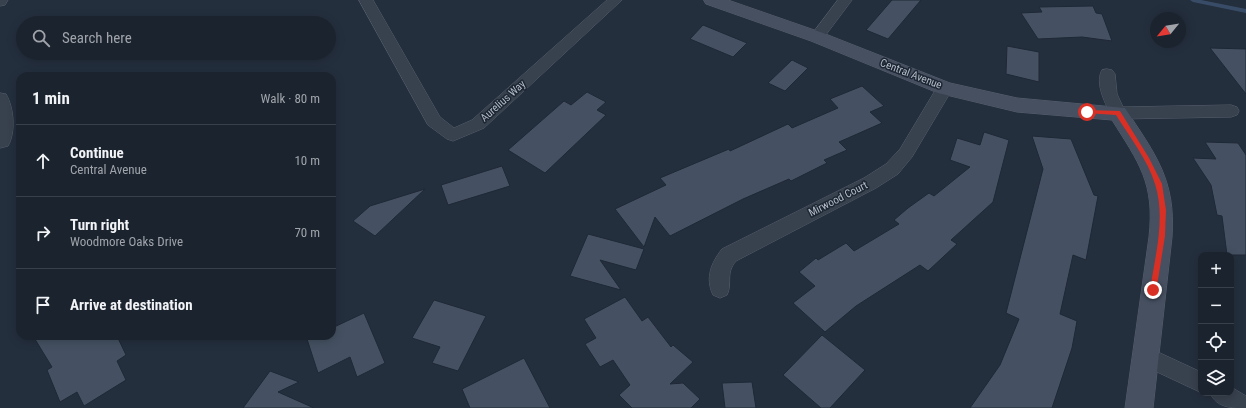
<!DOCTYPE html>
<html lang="en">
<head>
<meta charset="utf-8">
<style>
  :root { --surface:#1b232e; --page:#282f3a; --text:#f1f3f6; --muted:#a0a4aa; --line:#39404a }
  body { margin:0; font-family:"Roboto Condensed",sans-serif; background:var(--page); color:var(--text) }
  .controls { position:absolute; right:12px; bottom:12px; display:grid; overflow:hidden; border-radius:8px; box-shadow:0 2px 10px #0003 }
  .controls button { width:36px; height:36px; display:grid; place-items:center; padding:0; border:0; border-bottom:1px solid var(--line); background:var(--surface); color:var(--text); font:20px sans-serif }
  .compass { position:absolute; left:1150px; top:12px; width:36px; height:36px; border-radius:50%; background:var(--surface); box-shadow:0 2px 10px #0003; rotate:240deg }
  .stop { position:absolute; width:12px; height:12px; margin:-9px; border:3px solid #d93025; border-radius:50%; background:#fff }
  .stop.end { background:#d93025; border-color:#fff; box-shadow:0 1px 4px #0008 }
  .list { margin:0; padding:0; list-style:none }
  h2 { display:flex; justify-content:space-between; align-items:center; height:52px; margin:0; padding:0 16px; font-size:17px }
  h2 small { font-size:13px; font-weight:400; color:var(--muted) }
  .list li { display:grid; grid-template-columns:26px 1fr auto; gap:12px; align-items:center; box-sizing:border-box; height:72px; padding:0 16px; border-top:1px solid var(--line) }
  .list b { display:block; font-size:15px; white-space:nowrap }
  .list p { margin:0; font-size:13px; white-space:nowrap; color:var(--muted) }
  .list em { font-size:13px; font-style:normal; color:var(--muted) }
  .icon { flex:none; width:22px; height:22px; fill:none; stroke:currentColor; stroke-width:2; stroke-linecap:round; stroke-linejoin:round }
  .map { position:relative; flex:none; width:1246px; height:408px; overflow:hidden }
  .search { position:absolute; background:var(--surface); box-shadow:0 2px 10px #0003; left:16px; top:16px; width:320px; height:44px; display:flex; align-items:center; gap:10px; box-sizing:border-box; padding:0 14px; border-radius:22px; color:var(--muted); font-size:15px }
  .panel { position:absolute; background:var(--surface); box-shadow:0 2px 10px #0003; left:16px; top:72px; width:320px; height:268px; border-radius:12px }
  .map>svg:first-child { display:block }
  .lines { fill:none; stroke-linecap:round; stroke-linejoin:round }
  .stream { fill:#394c67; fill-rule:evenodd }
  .building { fill:#455162; stroke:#1f2835 }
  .street-casing { stroke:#565f6c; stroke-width:1 }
  .secondary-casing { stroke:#565f6c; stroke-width:1 }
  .street { fill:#38414e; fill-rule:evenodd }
  .secondary { fill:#465061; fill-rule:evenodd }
  .route { fill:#d93025 }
  .labels { text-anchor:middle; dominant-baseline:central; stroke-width:3; stroke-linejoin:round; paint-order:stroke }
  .street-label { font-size:11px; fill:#b4bcc9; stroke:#1d2633 }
</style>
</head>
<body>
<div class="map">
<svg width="1246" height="408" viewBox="0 0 1246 408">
  <rect width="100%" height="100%" fill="#242f3e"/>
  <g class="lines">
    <path class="stream" d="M1190,0H1201L1246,9V13L1193,2Z"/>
  </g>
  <path class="building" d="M892,0H921L888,39L866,30Z
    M1093,6L1096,13L1102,14L1112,41L1082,37L1038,39L1021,13L1042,12L1039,7Z
    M703,25L747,43L733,57L690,39Z
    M1007,46L1039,52V82L1006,74Z
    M1210,48L1246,49V94Z
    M792,60L808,68L785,91L768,83Z
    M862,86L884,106L870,112L882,123L839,142L847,150L824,160L827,163L791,181L789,179L743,199L670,236L655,217L644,247L615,209L666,185L660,178L729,149L730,151L788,124L792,128L838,108L830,99Z
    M587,92L606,102L597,110L606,115L545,173L508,150L564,101L571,105Z
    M984,132L1009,140L993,202L951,240L957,244L928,271L920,265L856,306L825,332L793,303L815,286L799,272L816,258L818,260L846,243L854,251L899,224L894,220L908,208L929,193L934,196L970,167L950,160L957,138L980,145Z
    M1032,136L1071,139L1094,195L1098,196L1086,260L1073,255L1060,314L1077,321L1072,348L1052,408H970L1000,365L1019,319L1006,313L1043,169Z
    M1205,142L1238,143L1246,155V255H1227L1222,216L1217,215L1211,185L1193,158L1216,159Z
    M502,166L510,186L448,205L441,185Z
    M425,189L375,236L353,221L370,206Z
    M588,234L644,249L636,270L600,260L621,290L570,276Z
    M625,297L642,321L648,317L671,347L673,345L693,362L670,384L683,383L700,399L691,408H632L619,395L630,385L613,360L600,367L585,344L596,338L584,319Z
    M434,300L486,316L458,371L432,363L440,347L412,338Z
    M364,313L385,363L357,377L350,357L318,373L306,336H332V328Z
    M822,335L865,370L830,408H821L783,375Z
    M33,336H117L126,355L117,361L126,380L84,406L77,392L60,402L47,370L52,367Z
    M524,358L550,408H470L462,389Z
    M270,371L299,382L278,392L314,408H243Z
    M752,382L756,408H725L722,383Z"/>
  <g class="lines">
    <g class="street-casing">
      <path id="street" d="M0,0H8L5,5L0,6Z
        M359,0H373L440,117L454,128L472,120L607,0H622L484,128L453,141L447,139L428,125Z
        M838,0H852L822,40H812L810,37Z
        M1107,69L1112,70L1115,74L1117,94L1123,107L1231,105L1237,107L1239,111L1237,115L1231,117L1118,119L1112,117C1106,105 1094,83 1102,70Z
        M945,83L951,84L953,88L912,157L898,174L876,188L736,261C725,274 733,282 727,295L720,298L713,295C705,278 711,263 722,249L864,178L886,164L900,149L939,84Z
        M0,93L6,94C14,108 16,132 8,146L0,148Z
        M1147,347L1201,372L1202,393L1140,364L1136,357L1140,350Z
        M1231,387L1246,396V408C1231,408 1217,408 1210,393H1231Z"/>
    </g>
    <g class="secondary-casing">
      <path id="secondary" d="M704,0H728L823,33L950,83L1017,98L1125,108C1155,154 1176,179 1172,237L1153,408H1125L1149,237C1155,183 1139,163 1112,120L1017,112L938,93L811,41L706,4Z"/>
    </g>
    <use href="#street" class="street"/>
    <use href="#secondary" class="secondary"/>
  </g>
  <path class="route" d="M1087,110L1120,111L1149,158L1162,184L1166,210L1165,236L1156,292H1151L1150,290C1155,256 1166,218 1155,184C1148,160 1129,136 1116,115L1085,113L1084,112Z"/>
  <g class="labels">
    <g class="street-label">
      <text transform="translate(911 74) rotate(21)">Central Avenue</text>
      <text transform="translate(503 101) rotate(-42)">Aurelius Way</text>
      <text transform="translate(838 199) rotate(-27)">Mirwood Court</text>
    </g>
  </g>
</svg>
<div class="controls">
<button>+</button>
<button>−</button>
<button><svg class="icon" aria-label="locate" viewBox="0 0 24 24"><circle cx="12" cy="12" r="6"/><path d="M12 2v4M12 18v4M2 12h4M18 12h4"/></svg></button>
<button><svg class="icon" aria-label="layers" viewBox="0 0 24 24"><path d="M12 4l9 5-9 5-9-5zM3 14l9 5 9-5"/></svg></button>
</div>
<svg class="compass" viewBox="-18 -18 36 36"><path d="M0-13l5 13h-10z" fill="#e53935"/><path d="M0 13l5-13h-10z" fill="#a0a4aa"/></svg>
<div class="stop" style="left:1087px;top:112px"></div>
<div class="stop end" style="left:1153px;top:290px"></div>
<div class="search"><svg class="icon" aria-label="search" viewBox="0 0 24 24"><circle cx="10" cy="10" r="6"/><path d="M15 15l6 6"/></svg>Search here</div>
<section class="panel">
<h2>1 min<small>Walk · 80 m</small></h2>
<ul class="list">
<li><svg class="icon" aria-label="ahead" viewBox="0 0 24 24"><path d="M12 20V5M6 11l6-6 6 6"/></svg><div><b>Continue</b><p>Central Avenue</p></div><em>10 m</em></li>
<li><svg class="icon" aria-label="right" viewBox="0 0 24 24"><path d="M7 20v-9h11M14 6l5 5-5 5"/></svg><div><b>Turn right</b><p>Woodmore Oaks Drive</p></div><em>70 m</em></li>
<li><svg class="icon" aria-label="arrive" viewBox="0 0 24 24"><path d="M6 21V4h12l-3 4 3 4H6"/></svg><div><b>Arrive at destination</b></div></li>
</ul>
</section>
</div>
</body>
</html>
